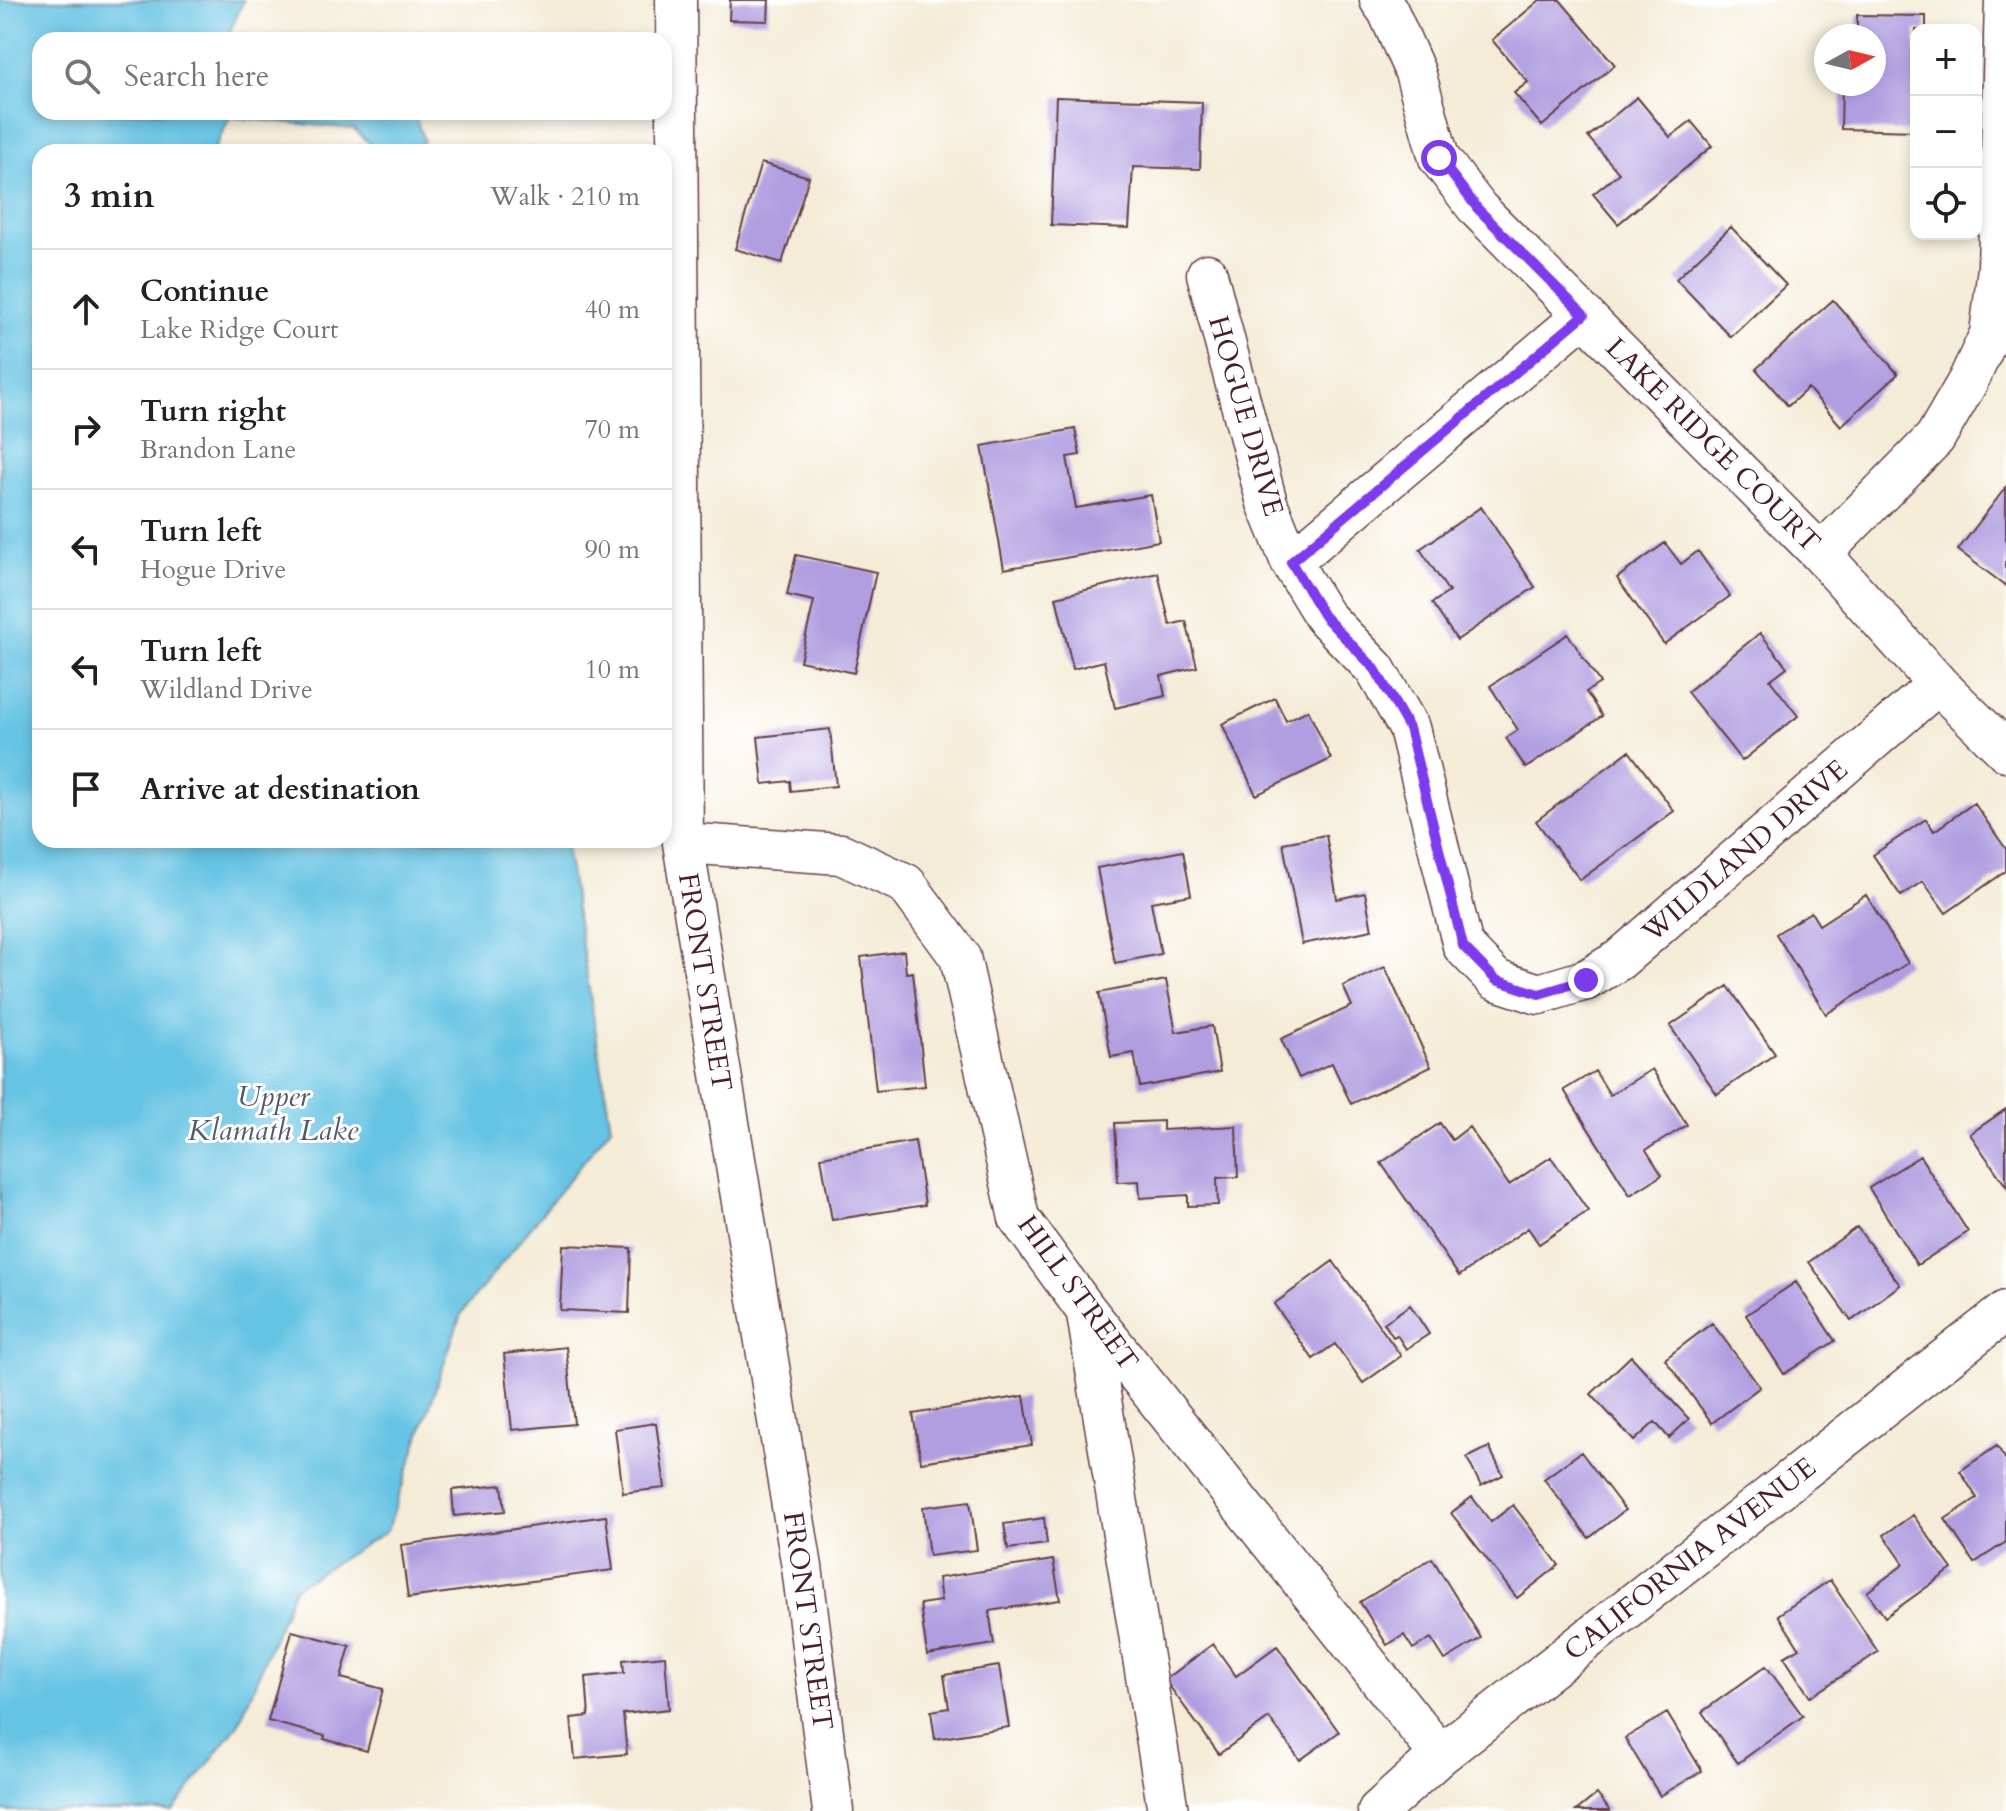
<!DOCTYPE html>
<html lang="en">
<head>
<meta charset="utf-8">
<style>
  :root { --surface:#fff; --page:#f2f2f2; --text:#202124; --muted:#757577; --line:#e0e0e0 }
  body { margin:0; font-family:Cardo,serif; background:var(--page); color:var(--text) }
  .controls { position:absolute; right:24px; top:24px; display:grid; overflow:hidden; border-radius:16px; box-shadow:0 4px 12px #0003 }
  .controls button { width:72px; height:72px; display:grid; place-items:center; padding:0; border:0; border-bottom:2px solid var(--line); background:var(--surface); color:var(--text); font:40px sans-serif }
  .compass { position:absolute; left:1814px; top:24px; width:72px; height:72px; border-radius:50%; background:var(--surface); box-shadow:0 4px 12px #0003; rotate:82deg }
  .stop { position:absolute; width:24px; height:24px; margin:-18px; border:6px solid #7c3aed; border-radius:50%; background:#fff }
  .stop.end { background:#7c3aed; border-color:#fff; box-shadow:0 2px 8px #0008 }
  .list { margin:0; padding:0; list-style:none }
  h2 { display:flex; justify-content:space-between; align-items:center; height:104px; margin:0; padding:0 32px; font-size:34px }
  h2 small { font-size:26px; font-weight:400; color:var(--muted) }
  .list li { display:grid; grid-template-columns:52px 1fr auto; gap:24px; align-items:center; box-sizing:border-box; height:120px; padding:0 32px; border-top:2px solid var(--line) }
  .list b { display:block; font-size:30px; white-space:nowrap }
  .list p { margin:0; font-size:26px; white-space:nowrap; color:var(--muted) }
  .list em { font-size:26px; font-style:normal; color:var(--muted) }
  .icon { flex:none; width:44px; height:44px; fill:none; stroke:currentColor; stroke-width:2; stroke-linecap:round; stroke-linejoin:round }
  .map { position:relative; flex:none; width:2006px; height:1811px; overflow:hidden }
  .search { position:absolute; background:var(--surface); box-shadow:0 4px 12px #0003; left:32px; top:32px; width:640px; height:88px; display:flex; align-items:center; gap:20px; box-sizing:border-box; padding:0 28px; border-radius:24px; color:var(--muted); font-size:30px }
  .panel { position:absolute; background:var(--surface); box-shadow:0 4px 12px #0003; left:32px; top:144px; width:640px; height:704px; border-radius:24px }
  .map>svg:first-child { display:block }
  .water { fill:#65c3e3; stroke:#587187; stroke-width:2 }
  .building { fill:#b09ee0 }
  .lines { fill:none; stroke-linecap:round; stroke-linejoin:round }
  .minor-casing { stroke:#643e45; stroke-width:43 }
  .minor { stroke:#fff; stroke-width:40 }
  .route { stroke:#7c3aed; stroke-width:10 }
  .labels { text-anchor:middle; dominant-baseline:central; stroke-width:6; stroke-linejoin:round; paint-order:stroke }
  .street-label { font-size:28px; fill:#4a1f2b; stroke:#fff }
  .water-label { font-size:30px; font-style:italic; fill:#53586b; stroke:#fff }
</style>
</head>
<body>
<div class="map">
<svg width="2006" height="1811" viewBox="0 0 2006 1811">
  <rect width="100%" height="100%" fill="#fff"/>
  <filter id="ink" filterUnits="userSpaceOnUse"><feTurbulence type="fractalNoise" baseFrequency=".0125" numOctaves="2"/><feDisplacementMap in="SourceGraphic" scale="16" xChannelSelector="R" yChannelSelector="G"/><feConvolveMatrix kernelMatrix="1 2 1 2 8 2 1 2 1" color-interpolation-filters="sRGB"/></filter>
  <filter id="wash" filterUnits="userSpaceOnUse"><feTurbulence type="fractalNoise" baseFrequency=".006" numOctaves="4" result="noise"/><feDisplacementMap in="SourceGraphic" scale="32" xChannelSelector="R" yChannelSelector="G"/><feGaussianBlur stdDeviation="1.8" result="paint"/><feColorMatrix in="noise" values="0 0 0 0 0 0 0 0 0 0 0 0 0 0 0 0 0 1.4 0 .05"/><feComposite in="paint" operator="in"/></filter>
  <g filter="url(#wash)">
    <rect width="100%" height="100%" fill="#f4ecd7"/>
    <path class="water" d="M0,0H244L226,40H40V112H414L424,141L413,152H379L354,129L230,117L213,152H40V840H565L611,1127L461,1314L387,1531L294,1588L239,1723L173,1811H0Z"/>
    <g id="blocks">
      <path class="building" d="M730,0H769L768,21L729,20Z
        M1540,0H1560L1615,65L1542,126L1514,93L1528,82L1492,40Z
        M1857,15L1926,16V30H1916V131L1841,129L1842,84H1874V36H1857Z
        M1056,97L1202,102L1200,169L1133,167L1129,228L1051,225Z
        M1637,97L1670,137L1691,121L1712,146L1618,224L1593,194L1619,173L1588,137Z
        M761,163L809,177L782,263L735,249Z
        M1731,227L1786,285L1731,337L1676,279Z
        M1833,300L1898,374L1841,426L1808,388L1788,406L1756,369Z
        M1075,429L1080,455L1067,457L1076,508L1151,495L1159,541L1004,569L982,446Z
        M2006,487V586L1958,550Z
        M1481,507L1535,587L1457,640L1432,603L1449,592L1420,549Z
        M1665,543L1681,564L1698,551L1730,596L1664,644L1617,578Z
        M796,555L876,572L854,673L800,661L814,601L787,595Z
        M1158,573L1170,625L1186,621L1197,667L1161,676L1165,696L1115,708L1104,661L1073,669L1056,597Z
        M1760,633L1787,667L1770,680L1798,716L1742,761L1687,692Z
        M1568,634L1600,683L1586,692L1602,716L1526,768L1506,738L1518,730L1490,686Z
        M1275,698L1286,721L1308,710L1331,759L1256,795L1222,724Z
        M830,729L836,786L791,791L790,781L763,784L758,737Z
        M1629,751L1674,811L1580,880L1536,821Z
        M1974,803L2006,849V871L1946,913L1923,881L1901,896L1873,855L1926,819L1934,831Z
        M1326,835L1337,899L1365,893L1372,930L1302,944L1283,843Z
        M1183,851L1191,895L1151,902L1161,954L1115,963L1097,868Z
        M1866,895L1908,963L1826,1014L1776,934L1811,912L1819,925Z
        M904,951L906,973L913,972L925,1086L876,1091L861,957Z
        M1385,967L1431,1067L1351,1104L1332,1063L1299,1078L1281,1039L1352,1006L1343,986Z
        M1166,980L1176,1032L1212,1026L1220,1072L1140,1087L1134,1053L1111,1057L1099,993Z
        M1728,986L1775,1054L1717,1094L1670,1026Z
        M1652,1069L1687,1125L1646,1150L1662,1175L1630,1195L1564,1090L1595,1071L1610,1095Z
        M2006,1109V1186L1970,1134Z
        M1163,1121V1130L1236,1126L1238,1177L1217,1178L1218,1205L1188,1206V1195L1140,1198L1139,1181L1118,1182L1115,1123Z
        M1440,1123L1452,1140L1469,1127L1509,1185L1551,1157L1588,1211L1539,1244L1528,1228L1459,1276L1381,1163Z
        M915,1141L925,1205L832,1220L821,1157Z
        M1920,1156L1968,1232L1917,1265L1869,1188Z
        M1857,1227L1900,1285L1851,1321L1809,1262Z
        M563,1245L631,1248L629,1313L560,1310Z
        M1333,1261L1401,1356L1363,1383L1335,1344L1313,1359L1274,1304Z
        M1796,1282L1835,1341L1784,1374L1746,1315Z
        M1410,1305L1429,1334L1406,1349L1397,1335L1393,1337L1384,1323Z
        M1712,1323L1760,1387L1712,1423L1665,1359Z
        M566,1347L574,1424L512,1430L504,1354Z
        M1631,1356L1689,1419L1669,1438L1655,1422L1634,1441L1591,1394Z
        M1024,1396L1032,1445L921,1462L913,1414Z
        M656,1423L665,1488L623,1493L615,1429Z
        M1997,1446L2006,1460V1542L1974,1563L1945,1519L1977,1498L1960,1471Z
        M1489,1447L1503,1475L1481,1486L1467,1458Z
        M1581,1452L1625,1510L1589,1538L1544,1479Z
        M502,1485L505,1511L454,1516L452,1490Z
        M1472,1497L1491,1522L1513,1505L1559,1565L1517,1598L1451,1513Z
        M970,1501L977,1550L929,1556L923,1507Z
        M1913,1515L1952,1569L1885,1617L1867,1592L1904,1564L1884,1535Z
        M606,1516L613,1570L408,1598L401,1545Z
        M1044,1518L1047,1544L1008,1549L1004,1524Z
        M1432,1558L1481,1638L1445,1660L1431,1638L1413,1649L1404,1635L1387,1645L1360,1602Z
        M1053,1560L1060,1600L989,1611L994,1644L927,1655L920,1604L941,1601L938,1578Z
        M1830,1580L1878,1652L1810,1697L1784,1657L1799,1648L1778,1615Z
        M292,1631L350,1646L341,1678L383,1689L367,1751L324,1739L325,1736L268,1721Z
        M1213,1644L1236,1676L1277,1646L1339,1732L1300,1760L1269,1718L1219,1754L1165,1680Z
        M665,1656L669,1709L623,1714L627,1754L575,1759L571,1718L589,1716L586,1677L624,1673L623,1660Z
        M999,1666L1009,1727L935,1739L931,1711L949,1708L944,1675Z
        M1766,1666L1803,1716L1738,1763L1702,1712Z
        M1667,1713L1702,1771L1660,1796L1625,1738Z
        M1597,1794L1610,1811H1576Z"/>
    </g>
  </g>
  <g filter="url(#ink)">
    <use href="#blocks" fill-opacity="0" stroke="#643e45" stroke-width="2"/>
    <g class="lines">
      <g class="minor-casing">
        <path id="minor" d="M676,0L683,843L802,1567L833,1811
          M1380,0L1388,11L1415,72L1439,158L1478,209L1821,554L1938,684L2006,751
          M1207,274L1267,503L1291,562L1324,616L1375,669L1409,728L1463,946L1496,980L1539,994L1586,980L1619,960L1938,684
          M1821,554L1935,438L1968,381L1990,334L1998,268L2005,0
          M1291,562L1584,315
          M683,843L841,854L906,884L960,957L1019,1218L1086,1310L1440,1755
          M1087,1314L1168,1811
          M1378,1811L1440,1755L2006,1311"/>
      </g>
      <use href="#minor" class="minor"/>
    </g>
  </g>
  <g class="lines" filter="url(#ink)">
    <path class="route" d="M1439,158L1478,209L1584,315L1291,562L1324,616L1375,669L1409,728L1463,946L1496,980L1539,994L1586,980"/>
  </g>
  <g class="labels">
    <g class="street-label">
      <text transform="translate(1246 416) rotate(74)">HOGUE DRIVE</text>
      <text transform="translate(1713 445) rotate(45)">LAKE RIDGE COURT</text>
      <text transform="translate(1745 851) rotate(-41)">WILDLAND DRIVE</text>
      <text transform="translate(705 982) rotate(81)">FRONT STREET</text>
      <text transform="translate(1078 1293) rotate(54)">HILL STREET</text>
      <text transform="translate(1690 1559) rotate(-38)">CALIFORNIA AVENUE</text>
      <text transform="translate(808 1621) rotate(82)">FRONT STREET</text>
    </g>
    <g class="water-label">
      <text x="273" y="1096">Upper<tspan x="273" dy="34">Klamath Lake</tspan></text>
    </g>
  </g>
</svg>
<div class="controls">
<button>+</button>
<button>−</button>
<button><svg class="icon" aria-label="locate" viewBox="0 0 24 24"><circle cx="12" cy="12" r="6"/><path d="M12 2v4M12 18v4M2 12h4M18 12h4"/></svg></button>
</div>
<svg class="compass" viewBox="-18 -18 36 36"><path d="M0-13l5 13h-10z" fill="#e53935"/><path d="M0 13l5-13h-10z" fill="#757577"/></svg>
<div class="stop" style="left:1439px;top:158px"></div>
<div class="stop end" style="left:1586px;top:980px"></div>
<div class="search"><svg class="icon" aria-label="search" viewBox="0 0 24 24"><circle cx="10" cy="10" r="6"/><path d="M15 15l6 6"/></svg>Search here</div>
<section class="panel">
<h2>3 min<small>Walk · 210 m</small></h2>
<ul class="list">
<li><svg class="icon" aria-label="ahead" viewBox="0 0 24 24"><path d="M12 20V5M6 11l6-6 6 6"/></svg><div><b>Continue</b><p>Lake Ridge Court</p></div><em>40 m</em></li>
<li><svg class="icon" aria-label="right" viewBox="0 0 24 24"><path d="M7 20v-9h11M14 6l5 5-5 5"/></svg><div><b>Turn right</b><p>Brandon Lane</p></div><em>70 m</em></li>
<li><svg class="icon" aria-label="left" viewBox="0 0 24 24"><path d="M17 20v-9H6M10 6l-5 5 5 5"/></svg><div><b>Turn left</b><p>Hogue Drive</p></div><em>90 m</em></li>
<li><svg class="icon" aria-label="left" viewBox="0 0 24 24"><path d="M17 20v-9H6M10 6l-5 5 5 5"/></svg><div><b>Turn left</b><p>Wildland Drive</p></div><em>10 m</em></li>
<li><svg class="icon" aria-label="arrive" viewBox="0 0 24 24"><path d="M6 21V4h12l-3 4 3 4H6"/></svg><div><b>Arrive at destination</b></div></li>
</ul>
</section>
</div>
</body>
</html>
